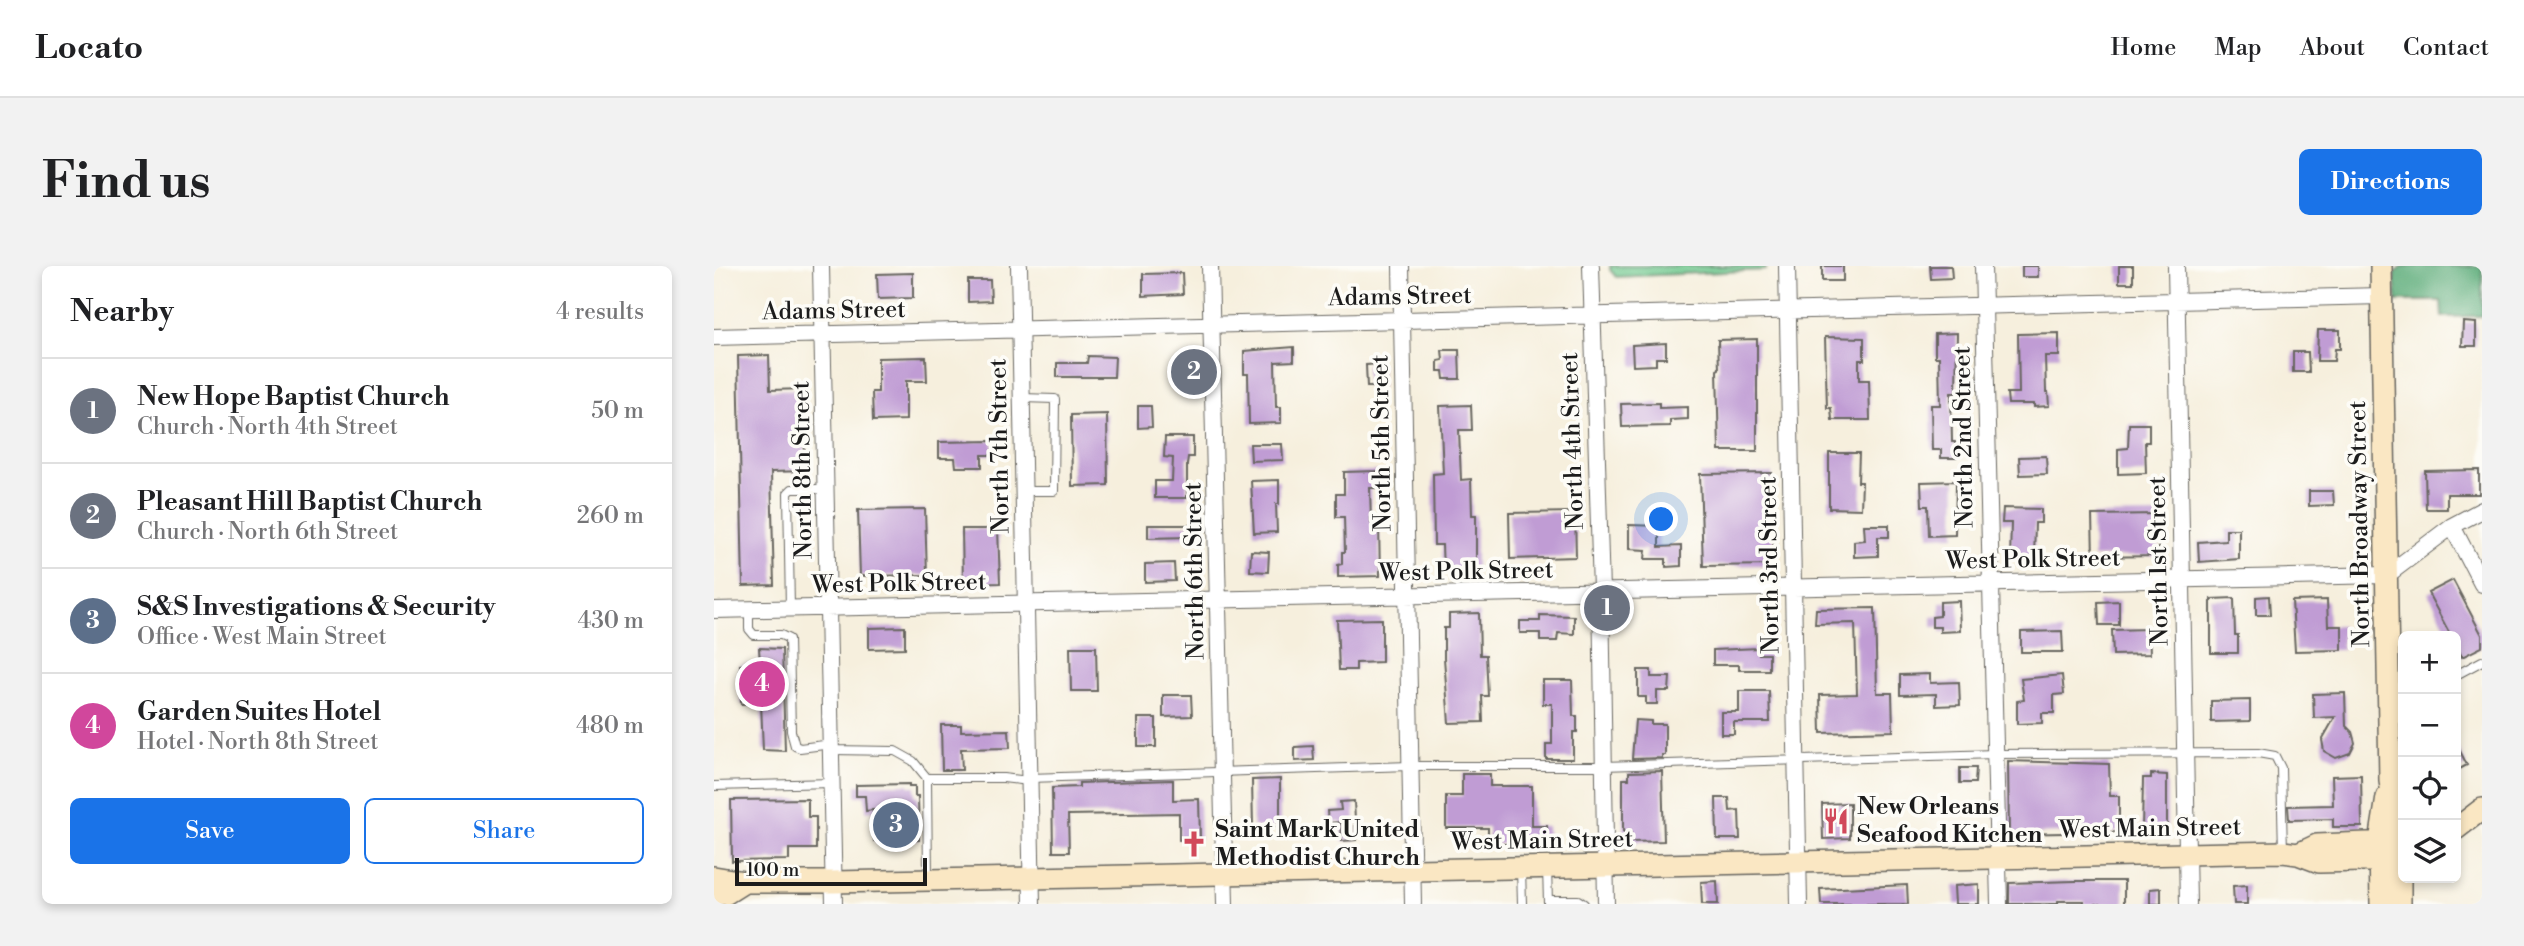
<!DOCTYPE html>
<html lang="en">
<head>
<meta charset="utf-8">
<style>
  :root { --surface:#fff; --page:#f2f2f2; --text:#202124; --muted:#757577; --line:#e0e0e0; --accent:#1a73e8 }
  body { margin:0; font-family:"Libre Bodoni",serif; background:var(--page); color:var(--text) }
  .controls { position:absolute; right:21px; bottom:21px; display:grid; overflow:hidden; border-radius:10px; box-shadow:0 4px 10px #0003 }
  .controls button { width:63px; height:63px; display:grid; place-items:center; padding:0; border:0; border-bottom:2px solid var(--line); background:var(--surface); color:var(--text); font:35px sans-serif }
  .scale { position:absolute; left:21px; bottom:18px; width:192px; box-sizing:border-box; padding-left:7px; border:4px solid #1c1c1c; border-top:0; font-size:19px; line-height:24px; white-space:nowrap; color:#1c1c1c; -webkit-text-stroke:5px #fdfcf7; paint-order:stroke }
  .you { position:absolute; left:948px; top:254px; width:24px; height:24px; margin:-18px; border:5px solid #fff; border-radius:50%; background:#1a73e8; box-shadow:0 0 0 10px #1a73e833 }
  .badge { display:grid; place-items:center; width:46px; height:46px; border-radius:50%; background:var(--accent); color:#fff; font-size:23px; font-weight:700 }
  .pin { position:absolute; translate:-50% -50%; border:4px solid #fff; box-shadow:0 2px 7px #0006 }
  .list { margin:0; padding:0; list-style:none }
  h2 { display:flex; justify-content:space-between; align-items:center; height:91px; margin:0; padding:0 28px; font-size:30px }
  h2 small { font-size:23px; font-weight:400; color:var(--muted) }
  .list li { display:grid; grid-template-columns:46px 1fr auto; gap:21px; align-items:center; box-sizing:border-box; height:105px; padding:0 28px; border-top:2px solid var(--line) }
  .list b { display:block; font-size:26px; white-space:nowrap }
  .list p { margin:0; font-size:23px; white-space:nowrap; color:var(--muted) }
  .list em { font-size:23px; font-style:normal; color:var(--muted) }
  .actions { display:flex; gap:14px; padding:21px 28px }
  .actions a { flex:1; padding:16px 0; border:2px solid var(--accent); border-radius:10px; text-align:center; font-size:24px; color:var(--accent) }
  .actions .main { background:var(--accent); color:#fff }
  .icon { flex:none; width:38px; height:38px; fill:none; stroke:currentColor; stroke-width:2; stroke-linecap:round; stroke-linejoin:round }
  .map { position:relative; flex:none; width:1768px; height:638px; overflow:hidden; border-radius:10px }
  header { display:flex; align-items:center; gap:42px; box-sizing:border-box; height:98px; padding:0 35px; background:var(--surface); border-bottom:2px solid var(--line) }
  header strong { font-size:33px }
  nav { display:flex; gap:38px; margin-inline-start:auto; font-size:24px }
  .intro { display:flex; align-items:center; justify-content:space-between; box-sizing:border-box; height:168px; padding:0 42px }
  h1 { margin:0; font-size:49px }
  .button { padding:18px 32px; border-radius:10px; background:var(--accent); color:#fff; font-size:24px; font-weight:700 }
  main { display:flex; gap:42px; padding:0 42px }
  aside { flex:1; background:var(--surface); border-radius:10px; box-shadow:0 4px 10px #0003 }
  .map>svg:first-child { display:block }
  .green { fill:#6fc88e; stroke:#467255; stroke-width:2 }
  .forest { fill:#5bac79; stroke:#3c644a; stroke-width:2 }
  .building { fill:#c09cd4 }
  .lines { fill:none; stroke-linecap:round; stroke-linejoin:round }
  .lane-casing { stroke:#686660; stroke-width:10 }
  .street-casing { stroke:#686660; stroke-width:18 }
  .secondary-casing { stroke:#686660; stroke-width:24 }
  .lane { stroke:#fff; stroke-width:8 }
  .street { stroke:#fff; stroke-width:16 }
  .secondary { stroke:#fae7c3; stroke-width:21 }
  .labels { text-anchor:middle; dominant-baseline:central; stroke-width:7; stroke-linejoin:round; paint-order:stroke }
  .street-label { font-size:24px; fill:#1c1c1c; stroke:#fdfcf7 }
  .poi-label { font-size:24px; font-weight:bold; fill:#1c1c1c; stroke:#fdfcf7; text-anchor:start }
</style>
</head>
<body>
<header>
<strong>Locato</strong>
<nav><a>Home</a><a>Map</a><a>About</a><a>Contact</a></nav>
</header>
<div class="intro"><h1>Find us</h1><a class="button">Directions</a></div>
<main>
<aside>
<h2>Nearby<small>4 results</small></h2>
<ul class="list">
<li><span class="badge" style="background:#6b7280">1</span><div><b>New Hope Baptist Church</b><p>Church · North 4th Street</p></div><em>50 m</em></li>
<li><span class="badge" style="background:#6b7280">2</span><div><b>Pleasant Hill Baptist Church</b><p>Church · North 6th Street</p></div><em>260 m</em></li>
<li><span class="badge" style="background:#5c6f8a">3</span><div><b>S&amp;S Investigations &amp; Security</b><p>Office · West Main Street</p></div><em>430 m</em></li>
<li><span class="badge" style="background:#d1479c">4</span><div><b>Garden Suites Hotel</b><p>Hotel · North 8th Street</p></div><em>480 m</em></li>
</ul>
<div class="actions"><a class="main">Save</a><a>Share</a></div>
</aside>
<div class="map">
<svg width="1768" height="638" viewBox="0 0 1768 638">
  <rect width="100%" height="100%" fill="#fdfcf7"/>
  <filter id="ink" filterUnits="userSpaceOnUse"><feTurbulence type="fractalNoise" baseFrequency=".0143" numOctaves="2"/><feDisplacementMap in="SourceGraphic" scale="14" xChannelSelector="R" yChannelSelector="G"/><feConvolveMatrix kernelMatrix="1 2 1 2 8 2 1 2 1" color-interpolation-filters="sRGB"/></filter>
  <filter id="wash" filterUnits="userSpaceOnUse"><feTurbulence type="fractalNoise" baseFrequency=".00686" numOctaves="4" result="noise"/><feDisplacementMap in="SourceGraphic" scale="28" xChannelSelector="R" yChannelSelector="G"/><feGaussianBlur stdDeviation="1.57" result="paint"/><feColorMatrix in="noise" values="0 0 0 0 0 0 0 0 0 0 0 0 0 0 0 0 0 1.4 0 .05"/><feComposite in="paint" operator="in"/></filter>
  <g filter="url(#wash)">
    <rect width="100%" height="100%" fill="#f6efdd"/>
    <path class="green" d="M896,0H1052V4L902,11L896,4Z"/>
    <path class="forest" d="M1690,0H1768V50L1728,51L1727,35H1683L1680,7Z"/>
    <g id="blocks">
      <path class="building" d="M1108,0H1129V15H1108Z
        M1216,0H1237L1238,12L1217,13Z
        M1308,0H1324V11H1308Z
        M1405,0H1419V17H1405Z
        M199,7V32L164,33L163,8Z
        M468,7L469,28L429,30V8Z
        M254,14H276L277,35L254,36Z
        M1749,56L1762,57V80H1748Z
        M1604,64H1626V83H1621L1620,95H1603Z
        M1243,67L1242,127H1237L1238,176H1241L1242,192H1227V184H1218L1217,139H1226L1225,91H1221V68Z
        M1345,67V90H1331L1332,126H1334L1335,140L1320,141V138H1294L1293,127H1305L1304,68Z
        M1111,71L1150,72V94H1145V114H1155L1156,154H1118L1117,142H1113Z
        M1043,73V185H1005L1003,104L1005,103L1004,74Z
        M952,77V92H942V99L919,100L918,79Z
        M580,81V95L561,96L562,141H567V157L535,158L534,108H530V85Z
        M728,84H745L746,113H730L729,105H724V95L729,94Z
        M1579,86H1594L1595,106H1579Z
        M55,89L56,124L90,123L91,205L57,206L60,319L29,320L24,90Z
        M374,90L401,91L400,111H343V97H373Z
        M212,91L213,115H192V154L159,155L158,126H164V92Z
        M668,98V121H653L652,99Z
        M945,137V142L974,141V153L956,154V160L908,161L907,138Z
        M757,139L758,164H745L747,214L757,213L758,249H762V304L729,305L728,279H720L719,208L729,207L726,140Z
        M424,140H437L438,161L424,162Z
        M393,148L394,219L358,220L357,149Z
        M1415,158H1435V176H1431L1432,207L1404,208V183L1414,182Z
        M451,171H479V191H474L473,198V232H441V215H458L459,192L450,191Z
        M279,175V189H268V201H242L241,192H225V176Z
        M536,178H568L569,194L537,195Z
        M1115,187H1145L1144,216H1148L1147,243L1115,242Z
        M1332,190L1333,208L1306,209L1305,191Z
        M1765,204V228H1733V243H1712L1711,205Z
        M663,205V222H656L657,257H665L666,310L624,311V299L628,298V286H631L630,251H622V228H630V206Z
        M1058,207L1060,299L989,300L986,208Z
        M565,214V238H562L563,266L540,267L537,215Z
        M1242,215L1241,269L1215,270L1214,240H1208L1207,216Z
        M1595,225H1619L1620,239L1595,240Z
        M1289,242L1327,243V257H1321L1320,293H1296L1297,257H1288Z
        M211,243L213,309L146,310L144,244Z
        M861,246L862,291L796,293L795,247Z
        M1444,248L1445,290L1379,291L1378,249Z
        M434,259H475L476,271L434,272Z
        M915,259L945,260V281L967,280V300L952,301V293H931L932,284L915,283Z
        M1150,259H1175V271H1164V290L1140,291V275L1151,274Z
        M248,263H284L286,317L249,318Z
        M1512,263H1525V293L1485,296L1484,276L1512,274Z
        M537,285L555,286L554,306L536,305Z
        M460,297L461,315L431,316V298Z
        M1739,314L1768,369V381L1748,391L1742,379V370H1737L1714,327Z
        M1555,330L1556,349H1542V331Z
        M1520,332L1521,369H1524V387H1497V333Z
        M1613,334L1614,360H1628V384L1581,385L1578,335Z
        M1245,335L1246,365L1226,366V361H1218V351L1226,350V336Z
        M1405,335V359H1385L1384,336Z
        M1161,342L1163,427H1178L1179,465L1107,467L1106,429L1143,428L1141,357L1101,358L1102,343Z
        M765,347L766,389H772L774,430H768L769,456L735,457L730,392V362H735V348Z
        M826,349L860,350V368L844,367L843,375H826V367H806V355H826Z
        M668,353V396L642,397V404H625L623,354Z
        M191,361V382L155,383V362Z
        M1435,363L1436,388L1399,389L1398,364Z
        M1348,365L1349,386H1307V366Z
        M356,381H382L383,425H357Z
        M45,382L68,383L71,485L49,484L47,437L27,438L26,399L46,397Z
        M1045,382V388H1055V404H1025V399H999V384Z
        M924,404H937V411H956L955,425H943V438H932V431H924Z
        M1216,408V417L1245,416L1246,439L1222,440V428L1186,429V409Z
        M1348,409L1350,428L1340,429V447H1328V457L1303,458V435L1310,434L1307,413Z
        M829,414H858L859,450H863V466H859V493H832V478H838V438H829Z
        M1025,425H1055L1056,456H1020V468H1007V446H1025Z
        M1631,427L1632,460L1638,466L1641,477L1636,487L1622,492L1610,485L1608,474L1621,451L1600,452L1599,428Z
        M449,429H477L478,450L449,451Z
        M1536,434V455L1497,456V435Z
        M424,452H442V481H424Z
        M921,454L937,455V458H951V489H948V492L918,493Z
        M227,459H247V465L295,464L296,482L247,483L248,504H228Z
        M1742,477L1753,499L1742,505Z
        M599,480L600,494L581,495V481Z
        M1294,495L1395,498L1396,530H1405V566L1295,568Z
        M1246,502H1262L1261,517H1246Z
        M948,505L950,575L917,576V566H909V513H915V506Z
        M748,508H776V520H818V560H833L834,578H774V562H732V530H748Z
        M1437,508L1453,509V566H1428L1429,512H1437Z
        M1647,509L1648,561H1619V553L1575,554L1574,540L1619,539L1618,510Z
        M566,513V561H539L538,514Z
        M459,514V534L485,533L486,573L465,574V547L354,549L355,586H339L338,522L365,521V517Z
        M195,518V520H201V530H204L205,574L160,575L159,544L152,545L151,530H142V519Z
        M1002,532H1015L1016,545L1025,544L1026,573H1003Z
        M94,533V551H102V583H75V594L18,595L17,534Z
        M640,535L642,574L628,575L627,556L614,557L613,545L627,544L626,536Z
        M1136,537V572L1109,573L1108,538Z
        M1003,615L1004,638H988L987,616Z
        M1361,615H1410V638H1370V635H1344V638H1295V617Z
        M1265,618V638H1241L1240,620Z
        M1193,619L1194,638H1107L1106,623Z
        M1533,619V638H1520L1519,620Z
        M1447,622V638H1436V623Z"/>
    </g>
  </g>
  <g filter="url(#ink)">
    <use href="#blocks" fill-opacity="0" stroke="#686660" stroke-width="2"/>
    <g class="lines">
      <g class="lane-casing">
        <path id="lane" d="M308,132L341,133L340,225H309
          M76,343L74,227L78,223H111
          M35,344V363L40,369H67L75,373L77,465L81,480L86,482L118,478
          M1742,409L1768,395
          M118,484L181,485L199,495L213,512H289L315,515
          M213,512L214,614
          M315,512L696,500H889L1281,488L1544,487L1561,490L1567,502L1569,586
          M0,520L118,517
          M833,601L834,637
          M807,602L808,638
          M834,634H864L870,638"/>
      </g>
      <g class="street-casing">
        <path id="street" d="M107,0L120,638
          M305,0L318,638
          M496,0L511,638
          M687,0L699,638
          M877,0L887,325L892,638
          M1073,0L1085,638
          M1269,0L1285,638
          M1462,0L1474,638
          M0,71L1668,30
          M1738,260L1768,318
          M0,344L1673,309L1738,260L1768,244"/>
      </g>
      <g class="secondary-casing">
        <path id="secondary" d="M1667,0L1676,515L1686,576V638
          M1742,563L1768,543
          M1584,588L1603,579L1678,576
          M0,611L30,616H120L1569,586L1584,588L1605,596L1689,594
          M0,628H11L30,616
          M1667,638L1666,576L1673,531"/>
      </g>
      <use href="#lane" class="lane"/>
      <use href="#street" class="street"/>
      <use href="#secondary" class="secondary"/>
    </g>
  </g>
  <defs>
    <g id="restaurant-bare" transform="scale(2.1)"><path d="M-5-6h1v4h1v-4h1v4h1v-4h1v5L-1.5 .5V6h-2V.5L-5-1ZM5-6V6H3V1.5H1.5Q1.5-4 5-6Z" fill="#d1495b" stroke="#fdfcf7" stroke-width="2.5" paint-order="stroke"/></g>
    <g id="church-bare" transform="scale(2.1)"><path d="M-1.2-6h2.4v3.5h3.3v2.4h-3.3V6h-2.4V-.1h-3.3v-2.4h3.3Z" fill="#d1495b" stroke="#fdfcf7" stroke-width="2.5" paint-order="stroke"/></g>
  </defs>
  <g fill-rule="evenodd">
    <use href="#restaurant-bare" x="1122" y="555"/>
    <use href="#church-bare" x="480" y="578"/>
  </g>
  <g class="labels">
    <g class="street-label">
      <text transform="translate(686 31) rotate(-1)">Adams Street</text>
      <text transform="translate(120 45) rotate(-1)">Adams Street</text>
      <text transform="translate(1250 171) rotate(-91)">North 2nd Street</text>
      <text transform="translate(859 175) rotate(-92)">North 4th Street</text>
      <text transform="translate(668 177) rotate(-91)">North 5th Street</text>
      <text transform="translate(286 180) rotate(-91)">North 7th Street</text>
      <text transform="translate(89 204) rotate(-91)">North 8th Street</text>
      <text transform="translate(1646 258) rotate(-91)">North Broadway Street</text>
      <text transform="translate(1319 294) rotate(-1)">West Polk Street</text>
      <text transform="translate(1445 295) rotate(-91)">North 1st Street</text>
      <text transform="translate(1056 299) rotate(-91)">North 3rd Street</text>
      <text transform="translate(481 305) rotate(-91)">North 6th Street</text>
      <text transform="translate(752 306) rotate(-1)">West Polk Street</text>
      <text transform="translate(185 318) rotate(-1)">West Polk Street</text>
      <text transform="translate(1436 563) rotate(-1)">West Main Street</text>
      <text transform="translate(828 575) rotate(-1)">West Main Street</text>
    </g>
    <g class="poi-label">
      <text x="1143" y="541">New Orleans<tspan x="1143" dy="28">Seafood Kitchen</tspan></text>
      <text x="501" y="564">Saint Mark United<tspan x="501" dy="28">Methodist Church</tspan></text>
    </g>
  </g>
</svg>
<div class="controls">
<button>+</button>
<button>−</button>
<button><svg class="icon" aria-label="locate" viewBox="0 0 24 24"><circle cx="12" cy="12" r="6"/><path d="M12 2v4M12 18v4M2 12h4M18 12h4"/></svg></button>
<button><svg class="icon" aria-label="layers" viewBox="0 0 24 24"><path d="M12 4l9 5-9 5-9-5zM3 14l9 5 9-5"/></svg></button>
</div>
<div class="scale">100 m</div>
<div class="you"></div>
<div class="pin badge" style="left:893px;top:342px;background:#6b7280">1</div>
<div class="pin badge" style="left:480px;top:106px;background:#6b7280">2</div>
<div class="pin badge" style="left:182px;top:559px;background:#5c6f8a">3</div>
<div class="pin badge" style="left:48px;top:418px;background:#d1479c">4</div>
</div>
</main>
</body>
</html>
